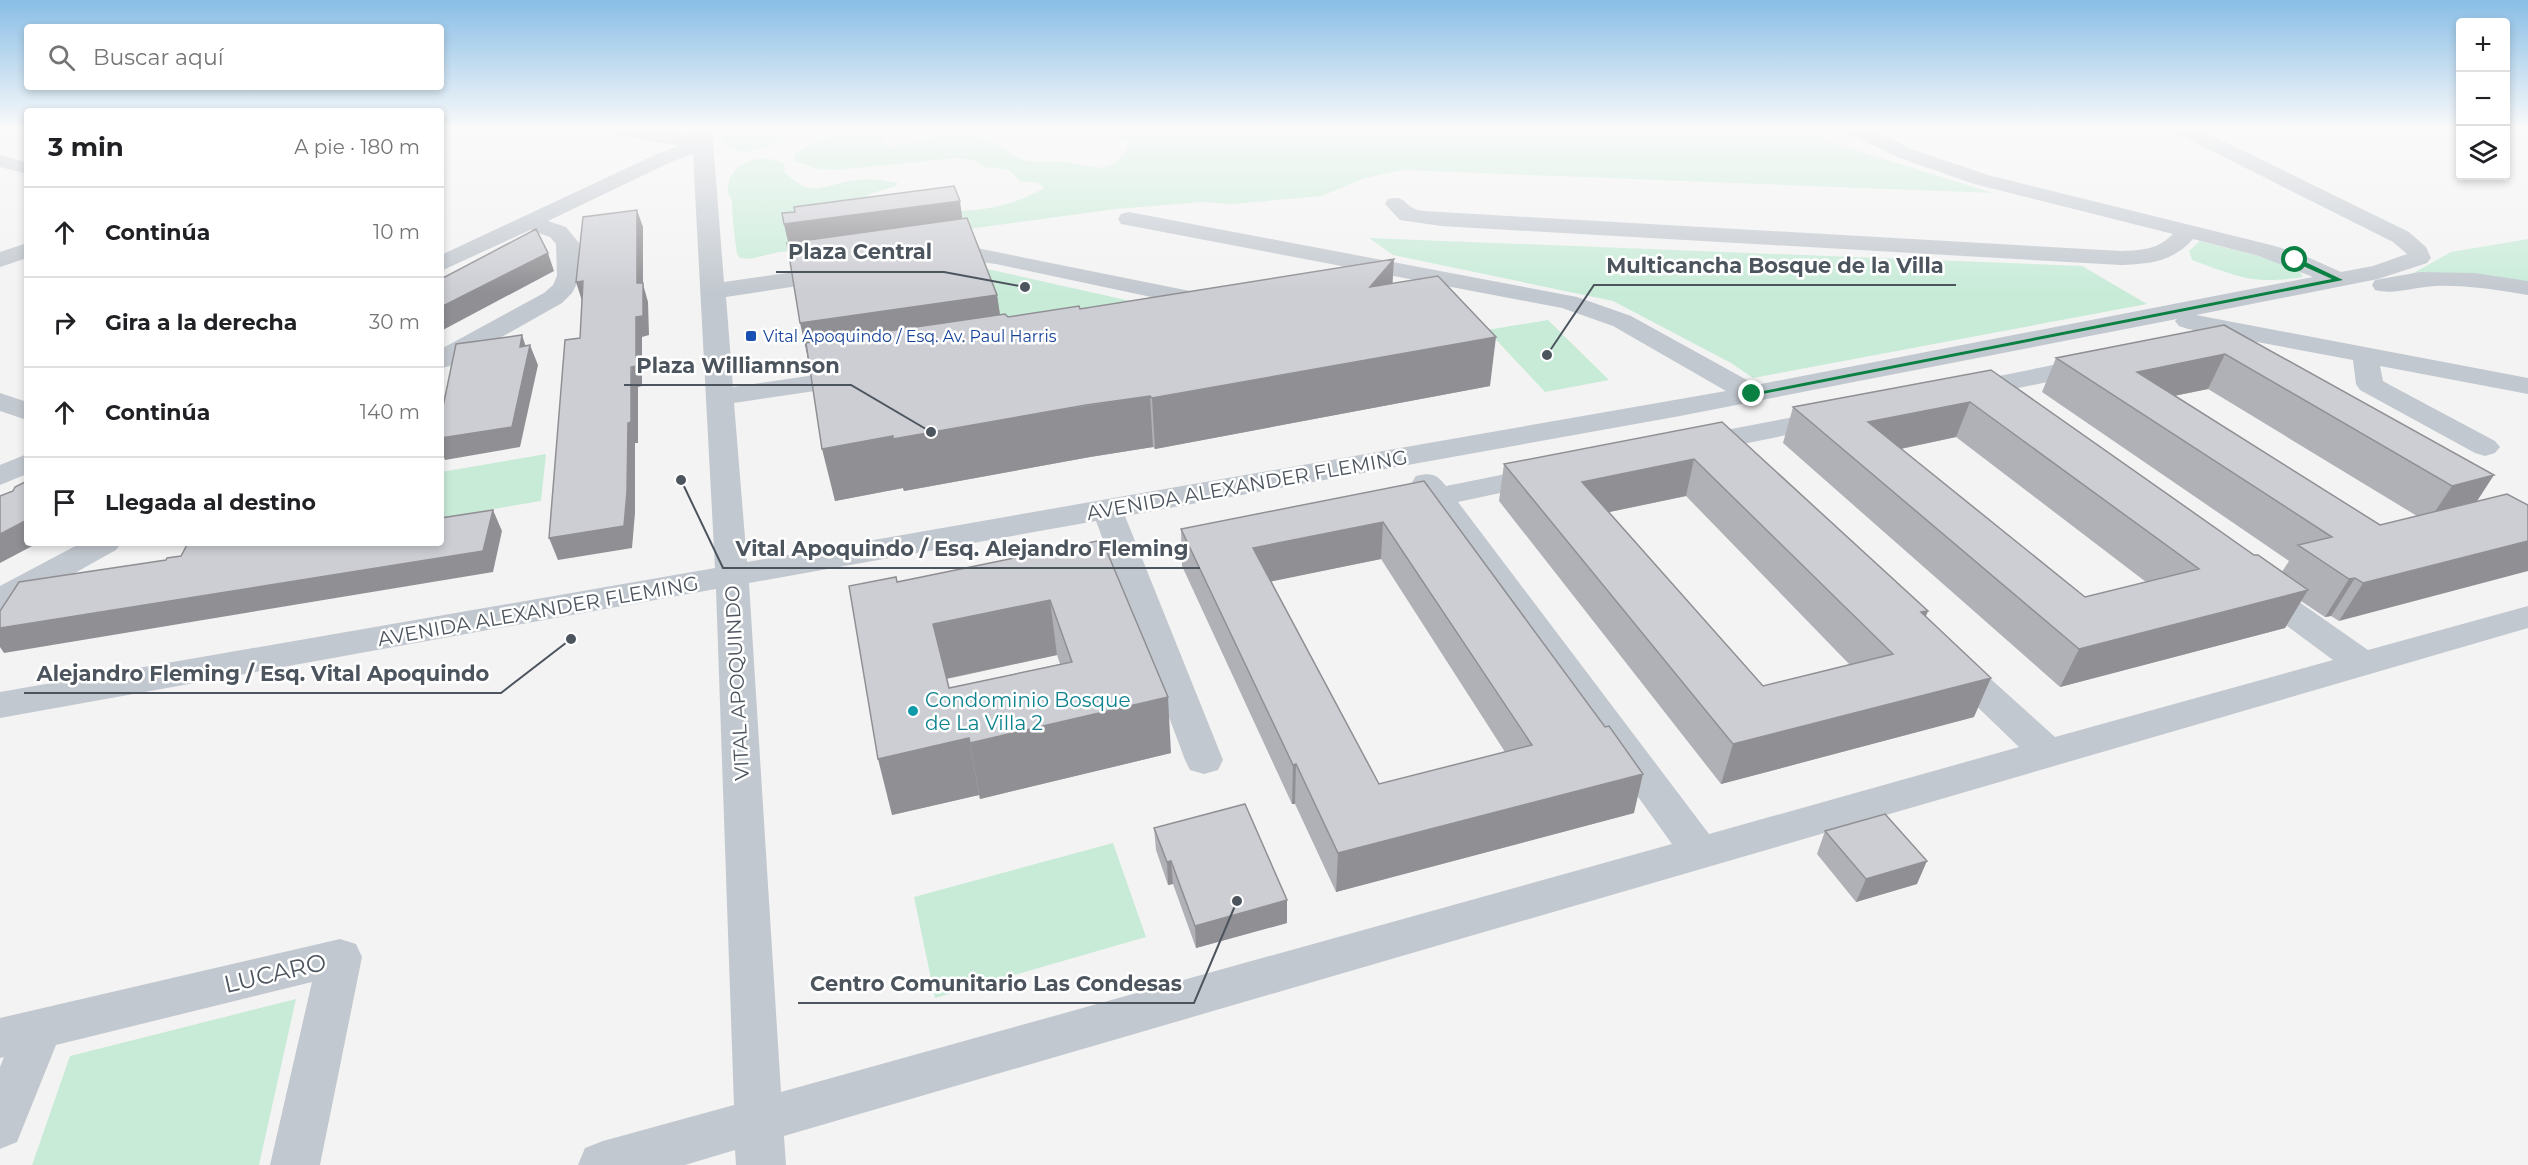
<!DOCTYPE html>
<html lang="es">
<head>
<meta charset="utf-8">
<style>
  :root { --surface:#fff; --page:#f2f2f2; --text:#202124; --muted:#757577; --line:#e0e0e0 }
  body { margin:0; font-family:Montserrat,sans-serif; background:var(--page); color:var(--text) }
  .controls { position:absolute; right:18px; top:18px; display:grid; overflow:hidden; border-radius:6px; box-shadow:0 3px 9px #0003 }
  .controls button { width:54px; height:54px; display:grid; place-items:center; padding:0; border:0; border-bottom:2px solid var(--line); background:var(--surface); color:var(--text); font:30px sans-serif }
  .stop { position:absolute; width:18px; height:18px; margin:-14px; border:4px solid #0b8043; border-radius:50%; background:#fff }
  .stop.end { background:#0b8043; border-color:#fff; box-shadow:0 2px 6px #0008 }
  .list { margin:0; padding:0; list-style:none }
  h2 { display:flex; justify-content:space-between; align-items:center; height:78px; margin:0; padding:0 24px; font-size:26px }
  h2 small { font-size:20px; font-weight:400; color:var(--muted) }
  .list li { display:grid; grid-template-columns:39px 1fr auto; gap:18px; align-items:center; box-sizing:border-box; height:90px; padding:0 24px; border-top:2px solid var(--line) }
  .list b { display:block; font-size:22px; white-space:nowrap }
  .list em { font-size:20px; font-style:normal; color:var(--muted) }
  .icon { flex:none; width:33px; height:33px; fill:none; stroke:currentColor; stroke-width:2; stroke-linecap:round; stroke-linejoin:round }
  .map { position:relative; flex:none; width:2528px; height:1165px; overflow:hidden }
  .search { position:absolute; background:var(--surface); box-shadow:0 3px 9px #0003; left:24px; top:24px; width:420px; height:66px; display:flex; align-items:center; gap:15px; box-sizing:border-box; padding:0 21px; border-radius:6px; color:var(--muted); font-size:22px }
  .panel { position:absolute; background:var(--surface); box-shadow:0 3px 9px #0003; left:24px; top:108px; width:420px; height:438px; border-radius:6px }
  .map>svg:first-child { display:block }
  .green { fill:#c8ebd8 }
  .lines { fill:none; stroke-linecap:round; stroke-linejoin:round }
  .minor { fill:#c2c8cf; fill-rule:evenodd }
  .wall { fill:#b0b1b6; fill-rule:evenodd }
  .shaded-wall { fill:#909094 }
  .building { fill:#cdced4; stroke:#909094; stroke-width:1.5; fill-rule:evenodd }
  .route { fill:#0b8043 }
  .transit-dot { fill:#1a4fb4; stroke:#fff; stroke-width:2 }
  .culture-dot { fill:#0f9aa8; stroke:#fff; stroke-width:2 }
  .labels { text-anchor:middle; dominant-baseline:central; stroke-width:5; stroke-linejoin:round; paint-order:stroke }
  .far-transit-label { font-size:16px; fill:#164399; stroke:#fff; text-anchor:start }
  .street-label { font-size:20px; fill:#4c545e; stroke:#fff }
  .culture-label { font-size:20px; fill:#0d838f; stroke:#fff; text-anchor:start }
  .near-street-label { font-size:24px; fill:#4c545e; stroke:#fff }
  .leader { fill:none; stroke:#4c545e; stroke-width:2 }
  .callout-dot { fill:#4c545e; stroke:#fff; stroke-width:2 }
  .callout-label { font-size:21px; text-anchor:middle; font-weight:bold; fill:#4c545e; stroke:#fff; stroke-width:5; stroke-linejoin:round; paint-order:stroke }
</style>
</head>
<body>
<div class="map">
<svg width="2528" height="1165" viewBox="0 0 2528 1165">
  <rect width="100%" height="100%" fill="#f4f3f3"/>
  <path class="green" d="M725,129H803C783,140 758,156 734,150C728,148 723,142 719,138V135Z
    M1113,129H1819L1827,141L1993,193L1402,170L1365,178L1322,196L1232,204L1201,202L1116,209L821,249L779,252L750,259L740,258L737,254C735,238 732,220 732,203C732,198 728,196 728,190C728,174 738,164 753,160C765,157 773,159 784,164V172C815,200 820,185 856,180C870,178 884,180 898,183L896,186L870,194L856,202C920,210 985,223 1044,188L1039,183L1020,181L1009,170L984,167L975,161L958,158L837,170L818,169L796,162L794,155C809,141 865,121 883,134L880,142L890,147L946,135L972,136L994,142L1024,161L1064,162L1100,168L1116,163L1127,149L1128,142L1117,137Z
    M1369,238L2082,266L2147,304L1753,378L1731,363L1613,301L1393,255Z
    M2528,239V293L2412,274L2451,252Z
    M2200,241L2297,266L2303,277C2253,285 2239,277 2192,260L2189,251Z
    M974,266L1162,308L1008,349Z
    M1548,320L1609,380L1545,392L1487,330Z
    M546,454L541,501L441,518V472Z
    M1113,843L1146,937L935,998L914,897Z
    M296,999L259,1165H32L70,1056Z"/>
  <g class="lines">
    <path class="minor" d="M609,129H654L693,136L692,129H712L724,282L836,266L844,268L848,273L844,278L836,280L726,297L733,387L856,369L866,371L869,377L866,383L856,385L734,403L747,562L1726,391L1613,326L1562,308L1121,224L1118,219L1121,214L1129,212L1577,297L1631,316L1756,385L2313,277L2259,256L2193,239C2173,262 2149,264 2121,265L1441,226L1400,220L1385,204L1388,199C1406,195 1403,204 1415,209C1422,212 1433,211 1441,212L2121,251C2142,250 2157,250 2173,234L1974,184L1900,158L1847,133L1844,129H1871L1914,150L1988,175L2275,246L2303,255L2341,272L2373,266L2407,254L2393,242L2176,133L2173,129H2199L2409,232L2426,247L2431,258L2427,263L2378,279L2196,315L2528,378V394L2380,366L2383,381L2390,385L2495,441L2500,447L2495,453L2485,456L2475,453L2360,390L2356,384L2353,360L2188,329L2179,326L2175,321L2177,319L1680,416L1125,516L1223,760L1218,770L1204,774L1190,770L1185,760L1096,521L749,583L781,1092L1672,844L1426,503L1412,482L1416,476C1431,472 1437,474 1446,486L1546,466L1557,469L1561,475L1557,481L1458,502L1709,834L2019,747L1939,670L1933,662L1939,654L1951,650L1963,654L2055,737L2333,660L2245,595L2240,588L2245,581L2257,578L2269,581L2368,650L2528,606V628L784,1136L786,1165H736L735,1150L685,1165H578L585,1148L603,1141L734,1105L716,589L0,718V692L715,568L693,154L671,162L548,221L566,227L579,243L581,276L572,293L562,303L450,366L441,368V349L544,293L553,285L557,276L556,244L550,237L530,230L441,271V255L657,154L679,146L619,135L612,133Z
      M0,155L27,162V174L0,167Z
      M27,243V258L0,267V252Z
      M972,247L1190,291L1225,302L1228,307L1225,312L1216,314L1184,304L996,264L972,261L938,265L930,263L926,258L930,253Z
      M2420,272L2474,273L2528,281V295C2497,290 2466,285 2435,286C2416,287 2394,295 2375,290L2372,285L2375,280Z
      M2093,357L2102,359L2106,365L2102,371L1964,399L1954,397L1950,391L1954,385L1964,383Z
      M0,393L27,402V420L0,411Z
      M1831,410L1841,412L1845,418L1841,424L1694,454L1684,451L1680,445L1684,439L1694,436Z
      M27,454V474L0,485V465Z
      M81,543H121L116,550L12,608L0,611V586Z
      M340,939L356,944L362,957L320,1165H270L312,982L56,1045L17,1142L0,1149V1067L4,1057L0,1058V1018Z"/>
  </g>
  <path class="wall" d="M962,219L997,295L1000,314L1008,317L1080,309L1394,259L1392,284L1490,386L1155,449L1153,447L1090,457L904,491L903,488L835,501L808,359L788,242L784,224Z
    M2224,325L2494,475L2339,621L2331,616L2325,617L2301,601L2285,628L2060,687L1783,443L1793,407L1991,370L2254,555L2282,572L2289,561L2042,392L2056,358ZM2208,389L2417,516L2380,525L2174,396ZM1956,437L2146,582L2085,597L1901,449Z
    M1722,422L1926,617L1974,717L1721,784L1499,501L1504,464ZM1686,496L1850,665L1763,686L1609,512Z
    M1424,481L1634,813L1336,892L1295,804H1292L1182,566L1181,529ZM1381,559L1505,752L1379,784L1271,581Z
    M1102,540L1171,753L980,799L979,795L892,815L897,582ZM1057,655L1060,664L949,688L947,679Z
    M1154,828L1287,923L1196,948L1173,884L1168,885L1156,850Z
    M1825,831L1917,884L1856,902L1817,854Z"/>
  <path class="shaded-wall" d="M960,201L966,246L795,270L784,224Z
    M637,210L643,227V284L648,302L649,335L642,337V386L638,387V443H635V513L632,548L558,560L549,538L628,423L637,283Z
    M548,253L554,271L441,331V307Z
    M1394,259L1391,306L1370,287Z
    M583,281L582,301L576,282Z
    M997,295L1004,343L811,372L800,323Z
    M522,335L528,353L530,345L538,365L520,447L445,460L441,450V438L520,347Z
    M1496,337L1490,386L1155,449L1152,398Z
    M2225,354L2208,389L2129,405L2137,372Z
    M1150,396L1153,447L1090,457L904,491L903,488L835,501L822,449L893,436Z
    M1970,402L1956,437L1857,458L1868,422Z
    M1694,459L1686,496L1576,519L1582,482Z
    M2494,475L2470,512L2428,522L2452,486Z
    M493,510L502,531L493,572L4,653L0,647V628Z
    M27,520V543H38L0,563V534Z
    M1383,522L1381,559L1254,585L1253,548Z
    M2528,541V571L2339,621L2363,583Z
    M2355,578L2331,616L2325,617L2349,579Z
    M2308,590L2285,628L2060,687L2079,649Z
    M1050,600L1057,655L944,679L933,624Z
    M1928,611L1913,649L1921,612Z
    M1991,678L1974,717L1721,784L1733,744Z
    M1168,697L1171,753L980,799L970,743Z
    M969,738L979,795L892,815L878,759Z
    M1296,764L1295,804H1292L1293,765Z
    M1643,774L1634,813L1336,892L1338,853Z
    M1171,861L1173,884L1168,885L1167,862Z
    M1927,861L1917,884L1856,902L1866,879Z
    M1287,900V923L1196,948L1195,926Z"/>
  <path class="building" d="M954,186L960,201L784,224L782,213L795,212L794,207Z
    M637,210V283H643V316L636,317V366L631,367V422L628,423L627,492L624,526L549,538L565,340L580,338L583,281L576,282L583,217Z
    M967,218L997,295L800,323L787,243Z
    M536,229L548,253L441,307V279Z
    M1394,259L1370,287L1438,276L1496,337L1152,398L1150,396L1086,405L893,439V436L822,449L806,343L1005,314L1008,317L1079,306L1080,309Z
    M2224,325L2494,475L2452,486L2225,354L2137,372L2380,525L2507,494L2528,505V541L2363,583L2355,578L2349,579L2298,545L2332,537L2056,358Z
    M522,335L520,347L530,345L512,427L441,438V416L456,344Z
    M1991,370L2254,555H2258L2308,590L2079,649L1793,407ZM1970,402L2199,569L2085,597L1868,422Z
    M1722,422L1928,611L1921,612L1991,678L1733,744L1504,464ZM1694,459L1893,654L1763,686L1582,482Z
    M27,481V520L0,534V496L13,491L15,487Z
    M1424,481L1605,727L1609,726L1643,774L1338,853L1296,764L1293,765L1181,529ZM1383,522L1532,745L1379,784L1253,548Z
    M493,510L483,551L0,628V611L19,582L166,560L167,558L181,556L188,543H441V518Z
    M1102,540L1168,697L970,743L969,738L878,759L849,586L896,577L897,582ZM1050,600L1072,662L949,688L933,624Z
    M1245,804L1287,900L1195,926L1171,861L1167,862L1154,828Z
    M1885,814L1927,861L1866,879L1825,831Z"/>
  <linearGradient id="sky" x2="0" y2="1"><stop stop-color="#89bee6"/><stop offset="0.44" stop-color="#fafafa"/><stop offset="1" stop-color="#fafafa" stop-opacity="0"/></linearGradient>
  <rect width="2528" height="292" fill="url(#sky)"/>
  <path class="route" d="M2292,258H2297L2343,280L1752,396L1748,394L2332,279L2292,261Z"/>
  <rect class="transit-dot" x="745" y="330" width="12" height="12" rx="3"/>
  <circle class="culture-dot" cx="913" cy="711" r="6"/>
  <g class="labels">
    <g class="far-transit-label">
      <text x="763" y="336">Vital Apoquindo / Esq. Av. Paul Harris</text>
    </g>
    <g class="street-label">
      <text transform="translate(1247 485) rotate(-10)">AVENIDA ALEXANDER FLEMING</text>
      <text transform="translate(538 611) rotate(-10)">AVENIDA ALEXANDER FLEMING</text>
      <text transform="translate(737 683) rotate(-93)">VITAL APOQUINDO</text>
    </g>
    <g class="culture-label">
      <text x="925" y="700">Condominio Bosque<tspan x="925" dy="23">de La Villa 2</tspan></text>
    </g>
    <g class="near-street-label">
      <text transform="translate(275 973) rotate(-13)">LUCARO</text>
    </g>
  </g>
  <path class="leader" d="M1025 287L944 272H776M1547 355L1594 285H1956M931 432L851 385H624M681 480L723 568H1200M571 639L501 693H24M1237 901L1194 1003H798"/>
  <g class="callout-dot">
    <circle cx="1025" cy="287" r="6"/>
    <circle cx="1547" cy="355" r="6"/>
    <circle cx="931" cy="432" r="6"/>
    <circle cx="681" cy="480" r="6"/>
    <circle cx="571" cy="639" r="6"/>
    <circle cx="1237" cy="901" r="6"/>
  </g>
  <g class="callout-label">
    <text x="860" y="259">Plaza Central</text>
    <text x="1775" y="273">Multicancha Bosque de la Villa</text>
    <text x="738" y="373">Plaza Williamnson</text>
    <text x="962" y="556">Vital Apoquindo / Esq. Alejandro Fleming</text>
    <text x="263" y="681">Alejandro Fleming / Esq. Vital Apoquindo</text>
    <text x="996" y="991">Centro Comunitario Las Condesas</text>
  </g>
</svg>
<div class="controls">
<button>+</button>
<button>−</button>
<button><svg class="icon" aria-label="layers" viewBox="0 0 24 24"><path d="M12 4l9 5-9 5-9-5zM3 14l9 5 9-5"/></svg></button>
</div>
<div class="stop" style="left:2295px;top:260px"></div>
<div class="stop end" style="left:1752px;top:394px"></div>
<div class="search"><svg class="icon" aria-label="search" viewBox="0 0 24 24"><circle cx="10" cy="10" r="6"/><path d="M15 15l6 6"/></svg>Buscar aquí</div>
<section class="panel">
<h2>3 min<small>A pie · 180 m</small></h2>
<ul class="list">
<li><svg class="icon" aria-label="ahead" viewBox="0 0 24 24"><path d="M12 20V5M6 11l6-6 6 6"/></svg><div><b>Continúa</b></div><em>10 m</em></li>
<li><svg class="icon" aria-label="right" viewBox="0 0 24 24"><path d="M7 20v-9h11M14 6l5 5-5 5"/></svg><div><b>Gira a la derecha</b></div><em>30 m</em></li>
<li><svg class="icon" aria-label="ahead" viewBox="0 0 24 24"><path d="M12 20V5M6 11l6-6 6 6"/></svg><div><b>Continúa</b></div><em>140 m</em></li>
<li><svg class="icon" aria-label="arrive" viewBox="0 0 24 24"><path d="M6 21V4h12l-3 4 3 4H6"/></svg><div><b>Llegada al destino</b></div></li>
</ul>
</section>
</div>
</body>
</html>
